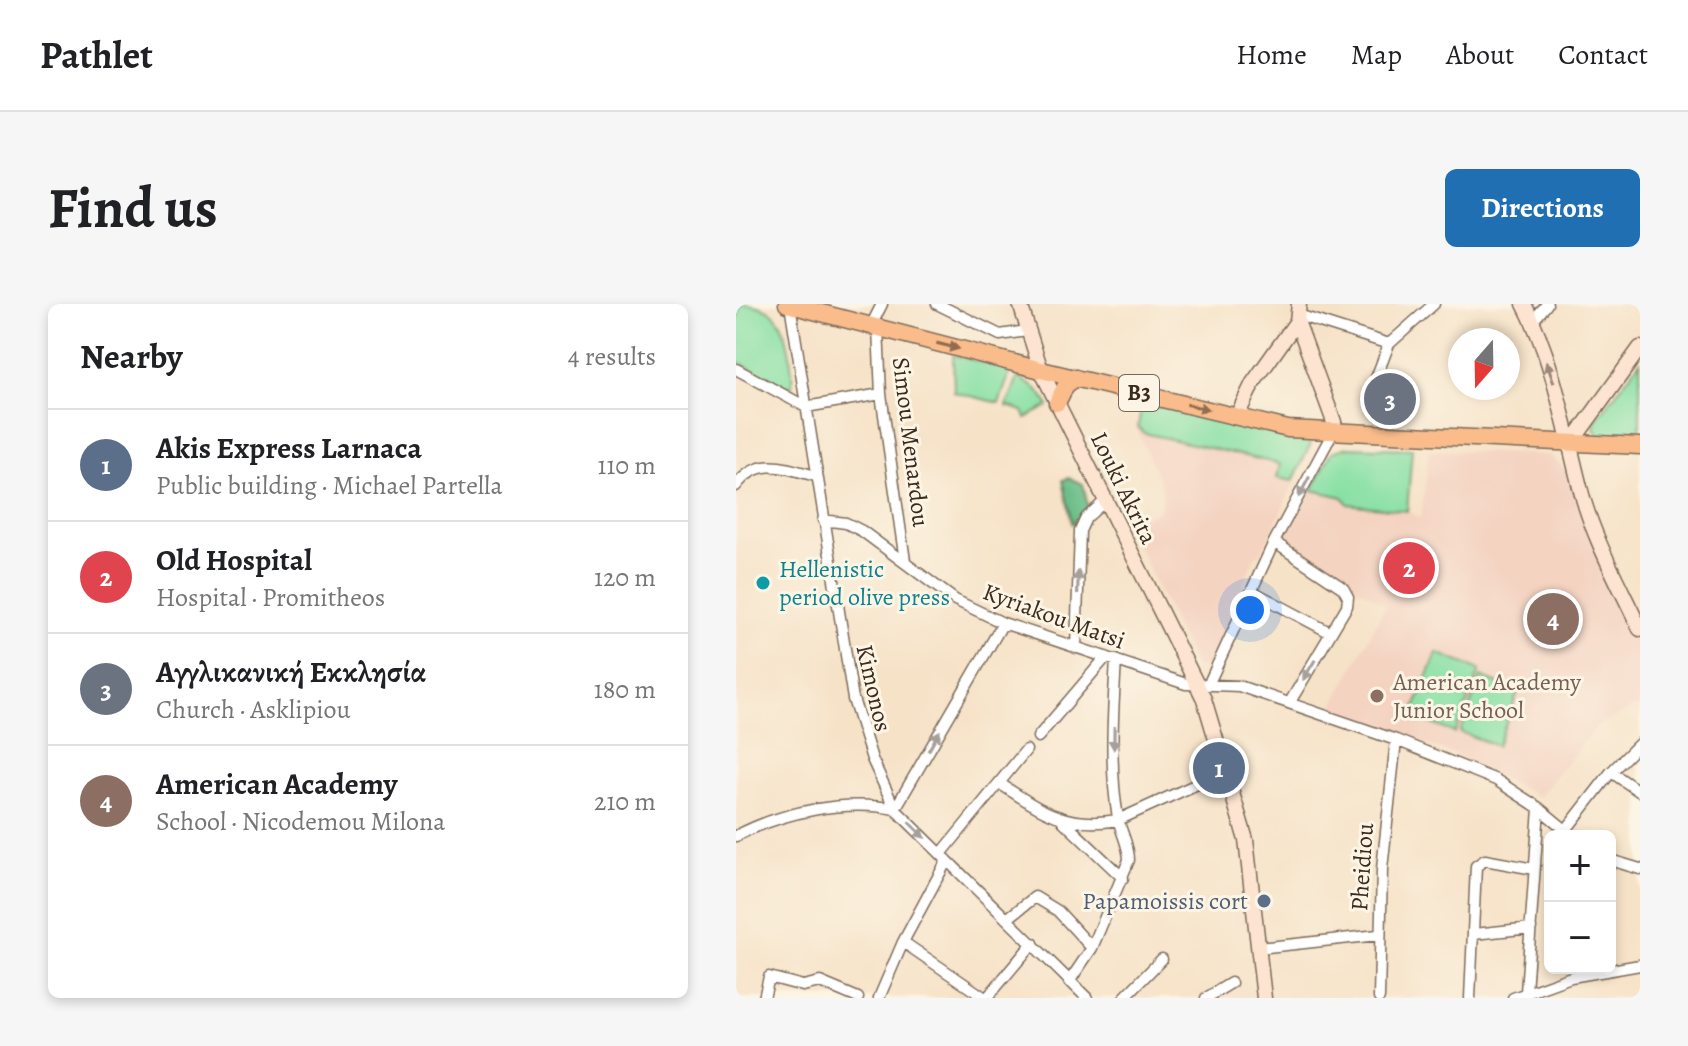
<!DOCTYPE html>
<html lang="en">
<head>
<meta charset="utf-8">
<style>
  :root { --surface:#fff; --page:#f6f6f6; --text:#202124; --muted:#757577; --line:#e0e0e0; --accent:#1f6fb2 }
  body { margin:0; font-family:Alegreya,serif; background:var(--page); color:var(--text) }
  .controls { position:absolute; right:24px; bottom:24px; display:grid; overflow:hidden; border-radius:12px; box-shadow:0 4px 12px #0003 }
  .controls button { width:72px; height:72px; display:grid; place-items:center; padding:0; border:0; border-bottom:2px solid var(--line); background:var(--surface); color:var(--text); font:40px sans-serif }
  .compass { position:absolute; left:712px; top:24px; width:72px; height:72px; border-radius:50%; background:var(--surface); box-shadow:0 4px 12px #0003; rotate:200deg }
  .you { position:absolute; left:514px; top:306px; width:28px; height:28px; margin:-20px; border:6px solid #fff; border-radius:50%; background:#1a73e8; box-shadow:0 0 0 12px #1a73e833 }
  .badge { display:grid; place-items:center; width:52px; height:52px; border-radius:50%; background:var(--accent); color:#fff; font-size:26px; font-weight:700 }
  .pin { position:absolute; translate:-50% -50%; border:4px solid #fff; box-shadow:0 2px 8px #0006 }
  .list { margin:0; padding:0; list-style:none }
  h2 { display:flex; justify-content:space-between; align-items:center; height:104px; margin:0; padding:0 32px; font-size:34px }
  h2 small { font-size:26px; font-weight:400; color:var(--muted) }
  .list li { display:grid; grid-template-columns:52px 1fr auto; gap:24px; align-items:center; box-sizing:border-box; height:112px; padding:0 32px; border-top:2px solid var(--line) }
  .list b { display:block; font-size:30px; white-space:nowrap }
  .list p { margin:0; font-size:26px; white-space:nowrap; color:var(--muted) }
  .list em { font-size:26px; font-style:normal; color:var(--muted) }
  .map { position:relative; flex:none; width:904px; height:694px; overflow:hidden; border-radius:12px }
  header { display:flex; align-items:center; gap:48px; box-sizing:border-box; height:112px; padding:0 40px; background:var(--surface); border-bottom:2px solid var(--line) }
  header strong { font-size:38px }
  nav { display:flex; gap:44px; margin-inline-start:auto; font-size:28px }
  .intro { display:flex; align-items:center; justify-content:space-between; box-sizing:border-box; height:192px; padding:0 48px }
  h1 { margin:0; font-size:56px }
  .button { padding:20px 36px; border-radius:12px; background:var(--accent); color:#fff; font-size:28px; font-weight:700 }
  main { display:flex; gap:48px; padding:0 48px }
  aside { flex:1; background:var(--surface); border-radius:12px; box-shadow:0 4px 12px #0003 }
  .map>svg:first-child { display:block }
  .built { fill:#f4d3c1 }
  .green { fill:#88e0a4; stroke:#628561; stroke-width:2 }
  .forest { fill:#6ebe8a; stroke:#547454; stroke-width:2 }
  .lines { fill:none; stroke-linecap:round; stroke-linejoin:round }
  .street-casing { stroke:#7c6a59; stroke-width:13 }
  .secondary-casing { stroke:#7c6a59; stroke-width:17 }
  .primary-casing { stroke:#7c6a59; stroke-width:19 }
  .street { stroke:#fff; stroke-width:10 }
  .secondary { stroke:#fde4d1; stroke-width:14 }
  .primary { stroke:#fabc8b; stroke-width:16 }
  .oneway { fill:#916c4f }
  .oneway2 { fill:#9c8778 }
  .oneway3 { fill:#a79f9a }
  .culture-dot { fill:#0f9aa8; stroke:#fcf5e5; stroke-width:3 }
  .education-dot { fill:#8d6e63; stroke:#fcf5e5; stroke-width:3 }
  .service-dot { fill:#5c6f8a; stroke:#fcf5e5; stroke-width:3 }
  .labels { text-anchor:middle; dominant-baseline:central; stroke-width:6; stroke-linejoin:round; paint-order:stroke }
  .shield { fill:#fcf5e5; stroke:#75675a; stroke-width:2 }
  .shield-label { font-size:22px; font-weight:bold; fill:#3b2a1e }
  .street-label { font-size:24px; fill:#3b2a1e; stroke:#fcf5e5 }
  .culture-label { font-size:24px; fill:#0d838f; stroke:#fcf5e5; text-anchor:start }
  .education-label { font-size:24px; fill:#785e54; stroke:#fcf5e5; text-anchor:start }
  .service-label { font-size:24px; fill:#4e5e75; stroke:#fcf5e5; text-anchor:end }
</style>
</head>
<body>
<header>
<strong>Pathlet</strong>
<nav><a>Home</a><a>Map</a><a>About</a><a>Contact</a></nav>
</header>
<div class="intro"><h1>Find us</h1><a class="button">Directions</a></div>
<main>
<aside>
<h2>Nearby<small>4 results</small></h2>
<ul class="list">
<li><span class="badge" style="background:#5c6f8a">1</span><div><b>Akis Express Larnaca</b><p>Public building · Michael Partella</p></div><em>110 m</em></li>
<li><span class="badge" style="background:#e0444e">2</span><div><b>Old Hospital</b><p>Hospital · Promitheos</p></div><em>120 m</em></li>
<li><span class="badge" style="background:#6b7280">3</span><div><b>Αγγλικανική Εκκλησία</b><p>Church · Asklipiou</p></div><em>180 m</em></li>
<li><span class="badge" style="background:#8d6e63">4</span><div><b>American Academy</b><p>School · Nicodemou Milona</p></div><em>210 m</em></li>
</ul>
</aside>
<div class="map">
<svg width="904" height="694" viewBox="0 0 904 694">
  <rect width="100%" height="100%" fill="#fcf5e5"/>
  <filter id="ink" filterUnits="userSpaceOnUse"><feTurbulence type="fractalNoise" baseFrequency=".0125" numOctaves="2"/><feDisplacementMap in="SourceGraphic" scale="16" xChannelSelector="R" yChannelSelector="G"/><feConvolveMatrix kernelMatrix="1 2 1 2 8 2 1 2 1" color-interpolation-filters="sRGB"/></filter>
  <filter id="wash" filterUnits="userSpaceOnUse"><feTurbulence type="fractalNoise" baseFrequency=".006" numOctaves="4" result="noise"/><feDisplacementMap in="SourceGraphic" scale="32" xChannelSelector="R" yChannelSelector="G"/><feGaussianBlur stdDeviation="1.8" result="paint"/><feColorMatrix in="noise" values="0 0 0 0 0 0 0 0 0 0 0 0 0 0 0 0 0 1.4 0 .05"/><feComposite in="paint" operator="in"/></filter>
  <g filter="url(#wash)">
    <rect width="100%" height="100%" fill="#f6e2c7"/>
    <path class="built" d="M405,105L576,142L524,251L519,252L508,278V289L473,362H459L391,219L424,207L426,195V182L399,122Z
      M693,146L813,151L829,165L904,344V401L861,422L803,493L718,450L594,407L650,301L544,237L576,186L607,193L612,200L671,207L685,214Z"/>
    <path class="green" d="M5,0C41,0 49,20 54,51C55,62 57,72 56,83H50L0,57V20Z
      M217,51L275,66L263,99L218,88Z
      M904,57V135L865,133L858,125L859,118Z
      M282,73L302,86L313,102L290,114L287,107L271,102Z
      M406,98L576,137L557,177L541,174L544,160L408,129L402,123Z
      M611,143L676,145L671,207L612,200L607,193L576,186L596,148Z
      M701,349L744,366L719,429L676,412Z
      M745,373L782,388L761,442L724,428Z"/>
    <path class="forest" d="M333,174L347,180L352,203L336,220L327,176Z"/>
  </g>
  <g filter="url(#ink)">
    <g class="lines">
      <g class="street-casing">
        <path id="street" d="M54,0L117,395L136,455L159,505L351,694
          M201,0L264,31L291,27
          M562,11L653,40L698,0
          M797,17L811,0
          M135,22L146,0
          M142,24L145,90L169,257
          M0,65L70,103L145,90
          M637,82L653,40
          M0,182C22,152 48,163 79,172
          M87,216L110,219L126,227L219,296L267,319L450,380L503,382L660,436L760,476L803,504L837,532
          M538,238L607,284L612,293L611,302L554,398
          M516,287L595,329
          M340,344L344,227L350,214L369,197
          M473,379L538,238L597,128
          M302,433L370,353
          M875,468L904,488
          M263,479C305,507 330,525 382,516L492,466
          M327,517L387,574
          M830,526L875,468L904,439
          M0,532C46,508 108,495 159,505L267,319
          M205,550L290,446
          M874,556L904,565
          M272,614L299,593L322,607L356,644
          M738,630L795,624
          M167,638L249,694
          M522,644L642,631
          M333,678L356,644L393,556C393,541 385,529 382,514C373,463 377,408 380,356
          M790,688L803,504
          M28,694L33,673L67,682L84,678L122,694
          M143,694L167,638L211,556
          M251,694L297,639
          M388,694L426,655
          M470,694L495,679
          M643,694L646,565L660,436
          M734,694L740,562L749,556L798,565
          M777,694L835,673L904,661"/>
      </g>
      <g class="secondary-casing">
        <path id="secondary" d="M284,0L305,66L468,395L510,536L528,694
          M563,0L561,17L598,118L597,128
          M788,0C818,57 828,121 844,183C856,232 883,280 904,325
          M501,112L517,79L561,17
          M836,138L904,44"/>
      </g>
      <g class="primary-casing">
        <path id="primary" d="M51,0L305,66L552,125L904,142
          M321,99L330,81L340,74"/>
      </g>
      <use href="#street" class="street"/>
      <use href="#secondary" class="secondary"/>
      <use href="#primary" class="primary"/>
    </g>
    <defs><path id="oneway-solid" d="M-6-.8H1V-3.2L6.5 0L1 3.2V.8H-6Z" transform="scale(2)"/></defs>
    <g class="oneway">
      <use href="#oneway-solid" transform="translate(212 42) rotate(14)"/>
      <use href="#oneway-solid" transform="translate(462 103) rotate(13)"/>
    </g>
    <use class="oneway2" href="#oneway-solid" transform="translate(814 68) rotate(-109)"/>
    <g class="oneway3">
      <use href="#oneway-solid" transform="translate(568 183) rotate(118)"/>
      <use href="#oneway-solid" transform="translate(342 278) rotate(-88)"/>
      <use href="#oneway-solid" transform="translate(573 366) rotate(121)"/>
      <use href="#oneway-solid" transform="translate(378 434) rotate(91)"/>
      <use href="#oneway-solid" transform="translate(198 437) rotate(-60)"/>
      <use href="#oneway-solid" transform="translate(181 526) rotate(44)"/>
    </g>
  </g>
  <circle class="culture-dot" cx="27" cy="279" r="8"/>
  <circle class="education-dot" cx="641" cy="392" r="8"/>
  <circle class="service-dot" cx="528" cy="597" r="8"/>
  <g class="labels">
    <rect class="shield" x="383" y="71" width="40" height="36" rx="6"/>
    <g class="shield-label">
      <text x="403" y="89">B3</text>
    </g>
    <g class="street-label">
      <text transform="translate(175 138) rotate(83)">Simou Menardou</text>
      <text transform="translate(388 184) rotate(64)">Louki Akrita</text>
      <text transform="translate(318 312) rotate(20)">Kyriakou Matsi</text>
      <text transform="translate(138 384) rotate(77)">Kimonos</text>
      <text transform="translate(626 563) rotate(-86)">Pheidiou</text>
    </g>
    <g class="culture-label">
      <text x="43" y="265">Hellenistic<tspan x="43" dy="28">period olive press</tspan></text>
    </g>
    <g class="education-label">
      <text x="657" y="378">American Academy<tspan x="657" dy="28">Junior School</tspan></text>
    </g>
    <g class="service-label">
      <text x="512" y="597">Papamoissis cort</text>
    </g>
  </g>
</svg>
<div class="controls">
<button>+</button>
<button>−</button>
</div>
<svg class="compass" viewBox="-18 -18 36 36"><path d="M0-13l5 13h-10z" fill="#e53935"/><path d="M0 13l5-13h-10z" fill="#757577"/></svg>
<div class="you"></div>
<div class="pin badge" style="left:483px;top:464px;background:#5c6f8a">1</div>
<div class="pin badge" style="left:673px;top:264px;background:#e0444e">2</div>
<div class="pin badge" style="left:654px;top:95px;background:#6b7280">3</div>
<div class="pin badge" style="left:817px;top:315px;background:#8d6e63">4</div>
</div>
</main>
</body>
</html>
